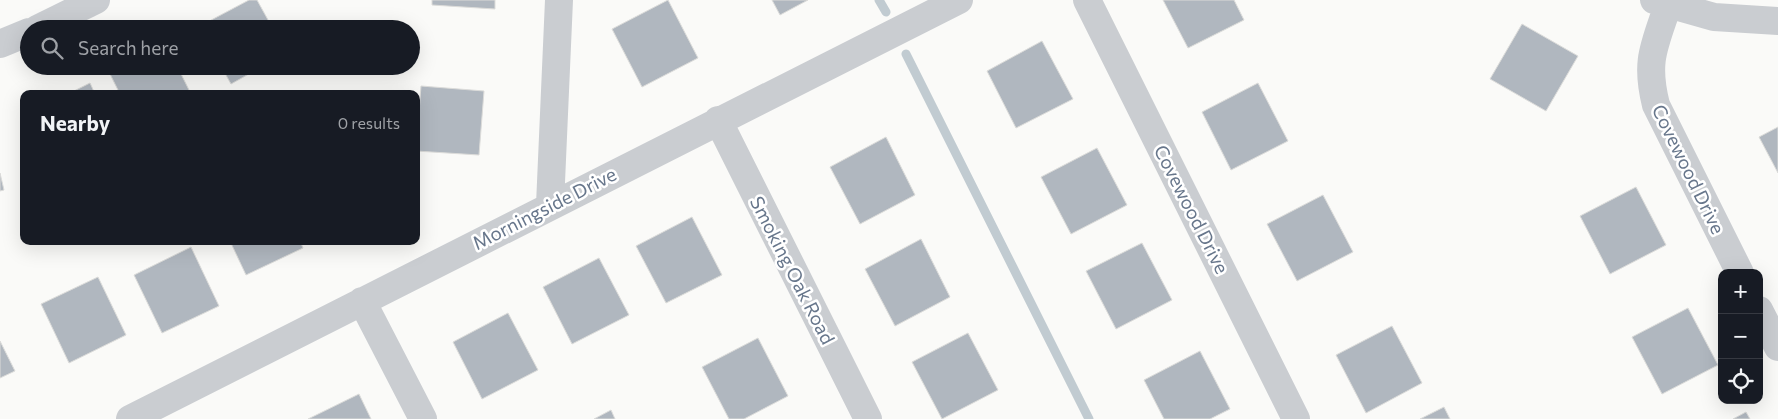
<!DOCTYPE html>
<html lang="en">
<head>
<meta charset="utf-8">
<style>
  :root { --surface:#171b24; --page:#20242c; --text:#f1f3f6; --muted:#9ea1a6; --line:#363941 }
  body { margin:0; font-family:Commissioner,sans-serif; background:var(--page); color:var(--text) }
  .controls { position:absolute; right:15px; bottom:15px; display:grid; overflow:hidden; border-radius:10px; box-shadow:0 5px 20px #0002 }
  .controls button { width:45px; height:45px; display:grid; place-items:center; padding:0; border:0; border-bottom:1px solid var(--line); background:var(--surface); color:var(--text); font:25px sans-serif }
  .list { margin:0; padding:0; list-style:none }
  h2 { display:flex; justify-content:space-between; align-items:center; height:65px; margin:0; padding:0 20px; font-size:21px }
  h2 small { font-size:16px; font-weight:400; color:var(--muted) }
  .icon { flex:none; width:28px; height:28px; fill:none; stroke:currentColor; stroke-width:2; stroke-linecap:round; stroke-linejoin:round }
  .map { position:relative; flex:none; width:1778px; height:419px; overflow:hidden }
  .search { position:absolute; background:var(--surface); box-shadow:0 5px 20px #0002; left:20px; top:20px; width:400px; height:55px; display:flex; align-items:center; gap:12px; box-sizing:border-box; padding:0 18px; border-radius:28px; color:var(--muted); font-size:19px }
  .panel { position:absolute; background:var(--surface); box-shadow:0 5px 20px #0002; left:20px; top:90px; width:400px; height:155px; border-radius:10px }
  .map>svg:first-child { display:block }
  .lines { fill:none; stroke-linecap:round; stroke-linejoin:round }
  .stream { stroke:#c1cbd1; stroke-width:9 }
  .building { fill:#b0b7bf; stroke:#dcdcda }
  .street { stroke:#cacdd1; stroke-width:28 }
  .labels { text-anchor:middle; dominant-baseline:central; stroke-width:5; stroke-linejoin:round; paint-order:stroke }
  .street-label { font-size:19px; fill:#67768b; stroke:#fff }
</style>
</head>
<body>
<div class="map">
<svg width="1778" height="419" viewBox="0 0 1778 419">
  <rect width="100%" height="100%" fill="#fafaf8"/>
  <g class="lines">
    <path class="stream" d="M879,0L886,12
      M906,54L1089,419"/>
  </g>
  <path class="building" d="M249,0H257L273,29H201L200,26Z
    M432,0H495V9L432,5Z
    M668,0L698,58L642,87L612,29Z
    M772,0H808L780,15Z
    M1163,0H1234L1244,20L1188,48Z
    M1522,24L1578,56L1546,111L1490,79Z
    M1042,41L1073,99L1016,128L987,71Z
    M125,66H177L191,94H120L110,74Z
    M221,66H263L231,84Z
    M90,83L95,94H68Z
    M1258,83L1288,141L1231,170L1202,112Z
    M421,86L484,91L479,155L416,151Z
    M1778,127V173L1759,137Z
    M886,137L915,195L860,224L830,167Z
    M1097,148L1127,205L1071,234L1041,177Z
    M0,173L4,190L0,191Z
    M1636,187L1666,245L1610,274L1580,216Z
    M1323,195L1353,252L1297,281L1267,224Z
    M692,217L722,275L666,303L636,246Z
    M921,239L950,297L895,326L865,269Z
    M230,241H300L303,248L246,275Z
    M1142,243L1172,300L1116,329L1086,271Z
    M191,247L219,306L162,333L134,275Z
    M599,258L629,315L572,344L543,287Z
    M98,277L126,335L69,363L41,304Z
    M1688,308L1718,365L1662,394L1632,337Z
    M508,313L538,370L482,399L453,342Z
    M1392,326L1422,383L1366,413L1336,355Z
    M968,333L998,390L942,419L912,362Z
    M758,338L788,396L744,419H729L702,367Z
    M0,341L15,371L0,378Z
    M1200,351L1230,409L1210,419H1164L1144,380Z
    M359,394L371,419H308Z
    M1444,407L1450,419H1420Z
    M611,410L615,419H594Z
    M1746,412L1750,419H1733Z"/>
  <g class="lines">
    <path class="street" d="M1087,0L1296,419
      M1654,0L1714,17L1778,21
      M1668,5C1654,47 1645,61 1656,105L1740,273
      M37,29L96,0
      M0,44L29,32
      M718,120L868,419
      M550,205L559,0
      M362,301L423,419
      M1759,310L1778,347
      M130,419L959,0"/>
  </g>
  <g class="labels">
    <g class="street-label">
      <text transform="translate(1689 169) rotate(64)">Covewood Drive</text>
      <text transform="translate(544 208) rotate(-27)">Morningside Drive</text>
      <text transform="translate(1192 209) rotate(63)">Covewood Drive</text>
      <text transform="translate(793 270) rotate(63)">Smoking Oak Road</text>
    </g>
  </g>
</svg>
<div class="controls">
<button>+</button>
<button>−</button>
<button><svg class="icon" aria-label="locate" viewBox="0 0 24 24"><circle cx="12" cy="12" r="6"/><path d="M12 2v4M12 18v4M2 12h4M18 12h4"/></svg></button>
</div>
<div class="search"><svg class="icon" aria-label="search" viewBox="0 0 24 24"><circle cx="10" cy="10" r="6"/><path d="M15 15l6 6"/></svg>Search here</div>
<section class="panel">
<h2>Nearby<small>0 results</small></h2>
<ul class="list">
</ul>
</section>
</div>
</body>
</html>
